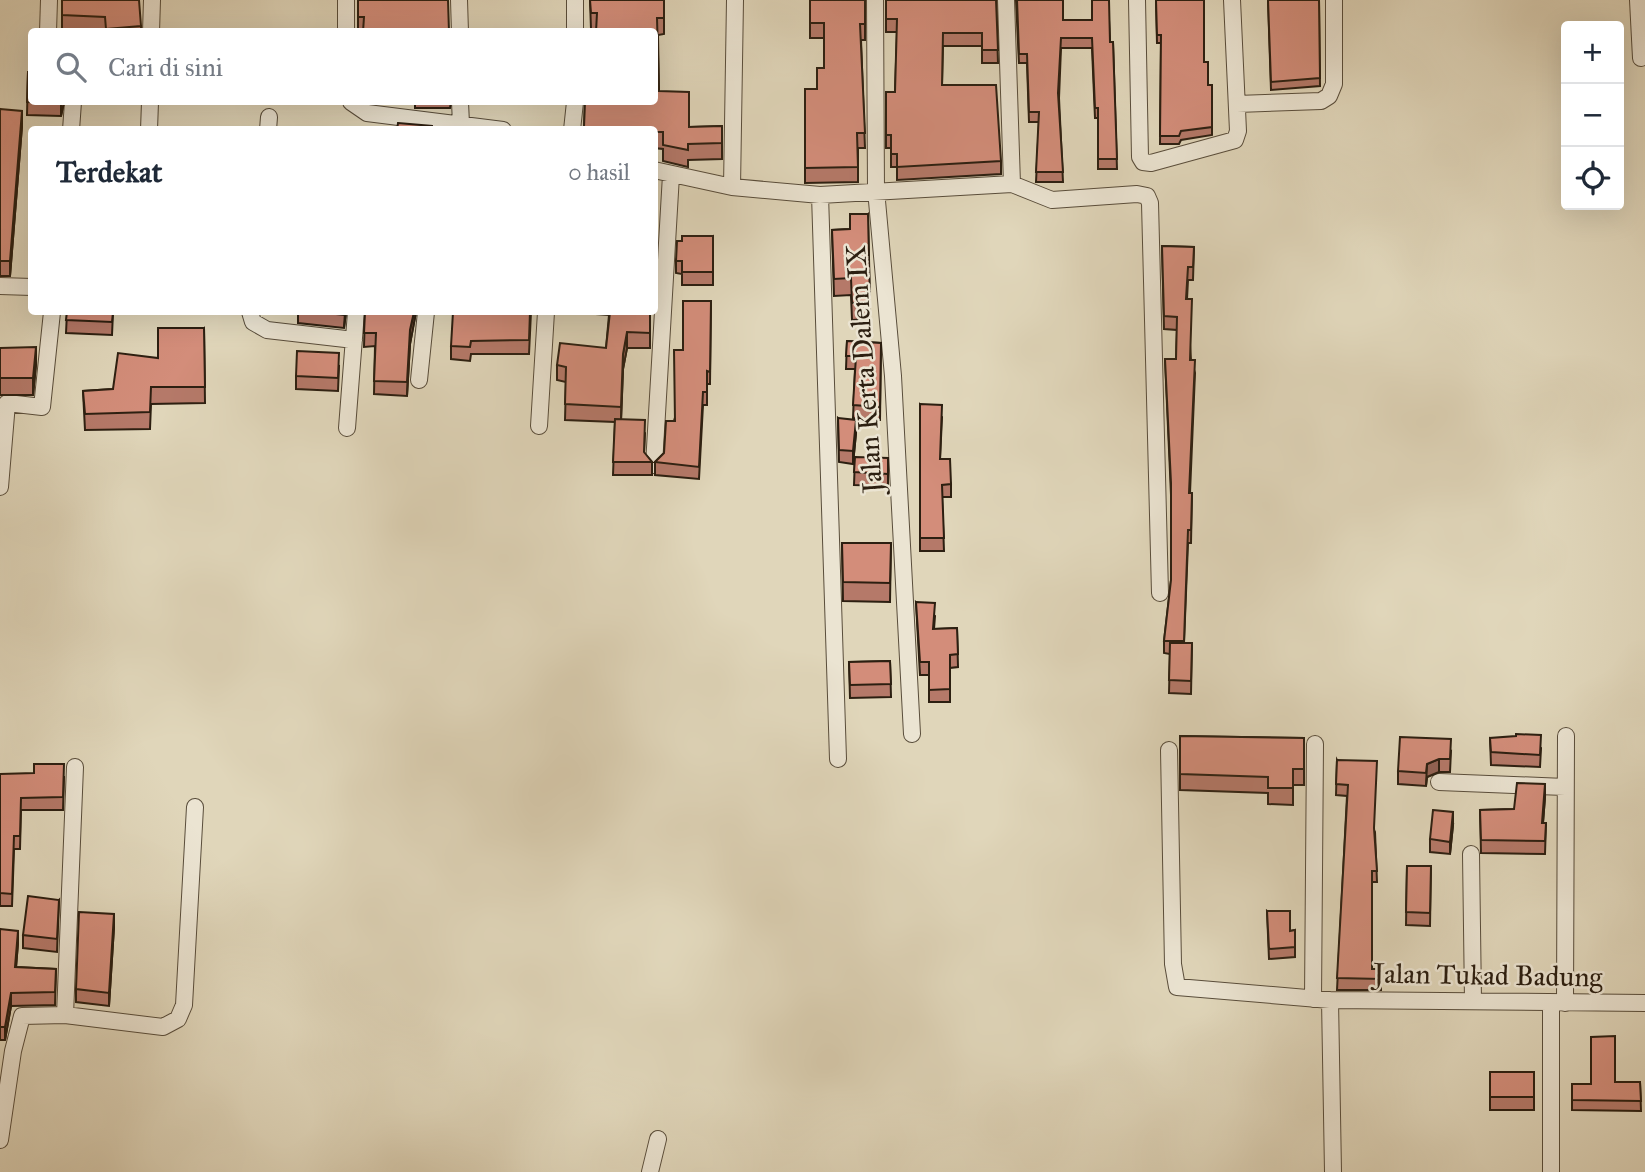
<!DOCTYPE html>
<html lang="id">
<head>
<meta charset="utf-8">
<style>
  :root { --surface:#fff; --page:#f6f6f7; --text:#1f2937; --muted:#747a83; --line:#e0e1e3 }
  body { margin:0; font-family:"IM FELL Great Primer",serif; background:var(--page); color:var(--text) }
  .controls { position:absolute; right:21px; top:21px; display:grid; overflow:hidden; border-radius:7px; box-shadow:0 7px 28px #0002 }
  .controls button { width:63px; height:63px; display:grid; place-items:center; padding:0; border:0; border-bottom:2px solid var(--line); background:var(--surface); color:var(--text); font:35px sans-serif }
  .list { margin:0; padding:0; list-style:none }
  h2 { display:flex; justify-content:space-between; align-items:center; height:91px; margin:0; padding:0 28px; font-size:30px }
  h2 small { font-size:23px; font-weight:400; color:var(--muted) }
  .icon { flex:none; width:38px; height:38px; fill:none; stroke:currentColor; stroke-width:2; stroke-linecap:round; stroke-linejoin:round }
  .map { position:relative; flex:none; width:1645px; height:1172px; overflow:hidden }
  .search { position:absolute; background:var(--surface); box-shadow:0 7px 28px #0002; left:28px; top:28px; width:630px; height:77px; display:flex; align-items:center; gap:18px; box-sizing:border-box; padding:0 24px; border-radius:7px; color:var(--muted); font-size:26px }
  .panel { position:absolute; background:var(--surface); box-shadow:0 7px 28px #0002; left:28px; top:126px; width:630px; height:189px; border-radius:7px }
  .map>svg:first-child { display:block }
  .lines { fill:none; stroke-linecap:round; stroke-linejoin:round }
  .street-casing { stroke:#594d3b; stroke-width:18 }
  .street { stroke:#ebe4d2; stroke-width:16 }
  .wall { fill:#b57969; stroke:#2c1f11; stroke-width:2 }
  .shaded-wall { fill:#946355; stroke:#2c1f11; stroke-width:2 }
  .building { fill:#d38d7a; stroke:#2c1f11; stroke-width:2 }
  .labels { text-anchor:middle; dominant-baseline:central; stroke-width:5; stroke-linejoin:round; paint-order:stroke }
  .street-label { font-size:28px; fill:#2c1f11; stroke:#ebe4d2 }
</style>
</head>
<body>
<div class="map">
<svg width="1645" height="1172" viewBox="0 0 1645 1172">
  <rect width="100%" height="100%" fill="#e0d6ba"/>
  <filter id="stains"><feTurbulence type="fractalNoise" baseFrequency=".00286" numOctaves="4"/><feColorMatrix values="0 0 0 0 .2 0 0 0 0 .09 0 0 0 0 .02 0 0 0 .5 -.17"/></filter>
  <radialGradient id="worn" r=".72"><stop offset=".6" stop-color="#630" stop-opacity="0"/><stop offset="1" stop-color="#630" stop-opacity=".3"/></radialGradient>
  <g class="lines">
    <g class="street-casing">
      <path id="street" d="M459,0L460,32
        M575,0V32
        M875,0L876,190L893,376L912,734
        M1006,0L1012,184
        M1137,0L1140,157L1143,162L1151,163L1235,140L1238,131L1232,0
        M1638,0L1641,58
        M48,32L49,0
        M151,32L152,0
        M346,32V0
        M351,102L367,113L503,130
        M460,102L461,124
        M1237,104L1321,101L1329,96L1334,84V0
        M71,130L73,102
        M149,130L150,102
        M268,130L269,117
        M572,130L575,102
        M654,170L732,187L820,195L1012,184L1052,200L1137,194L1147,196L1150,203L1160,593
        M732,187L735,0
        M820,195L838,759
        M0,286L32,287
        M250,312L253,322L267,330L354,340
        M419,380L426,312
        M539,426L546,312
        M347,428L356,312
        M654,465L671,175
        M0,487L7,403L42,407L52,312
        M1169,750L1173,964L1177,987L1330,1000L1645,1003
        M1439,782L1565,787
        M1471,854L1473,1001
        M1313,999L1315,744
        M1330,1000L1333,1172
        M1551,1003V1172
        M1565,1003L1566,736
        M65,1015L75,767
        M0,1140L13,1051L22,1016L65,1015L163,1027L178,1019L184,1005L195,807
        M650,1172L658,1139"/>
    </g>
    <use href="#street" class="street"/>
  </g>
  <path class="wall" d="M62,0L141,26V32L62,30Z
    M358,0H448L363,29H358Z
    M590,0H664V34L658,35L659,91L689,127L722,126V159L688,160V167L663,161V149L654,148V130H584L585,102H654L597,29H591Z
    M810,0H865V40H861L865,148H858V182L805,183V89H817L824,68V38H810Z
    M886,0H996L998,63H982V46H943L942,85L1001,161V174L897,180V167H891V148H886V92H895L897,32H886Z
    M1016,0L1063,20H1109L1110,42H1113L1117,169H1098V118H1095L1092,48H1061L1059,98L1063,182H1036L1039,122H1029L1027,63H1019Z
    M1156,0L1204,62L1208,85H1212V135L1181,140L1179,144H1160L1161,43H1157Z
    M1268,0H1319L1320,86L1271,90Z
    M28,72L32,102H64L61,116L27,115Z
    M372,102H451L450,108H415V102L380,104Z
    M0,109L22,126L10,276H0Z
    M868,214L870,319L852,320L851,295L834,296L832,230L850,229Z
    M713,236V285H682V274L676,273V261L682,241Z
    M1162,246L1194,247L1193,280H1188L1187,299L1191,360L1195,373L1190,493H1192L1191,543H1188L1184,643H1192L1191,694L1169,693L1170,654L1164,653V641L1171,580V495L1165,359H1176L1177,330L1164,329Z
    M711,301L710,384H707V405H703L699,479L655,475V462L664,453Z
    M67,312H113L112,335L66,333Z
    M298,312H346L344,328L298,323Z
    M365,312H416L410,344L407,396L374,394L375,346L364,347Z
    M531,312L529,354H471L470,361L451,359V346Z
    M568,312H650V348H627L623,369L621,419L645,433L644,453L652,462V475H613L615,422L565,420L566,382L557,380V365L606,348L609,315Z
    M204,328L205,403L151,404L150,429L85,430L83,391L113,389Z
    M847,341L881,343L880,420L853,418L855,369H846Z
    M0,348L36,364L33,395H0Z
    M339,366L338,391L296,389V376Z
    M920,404L942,417L940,459L951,484V497H942L944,551H920Z
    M838,418L856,433L853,464L839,462Z
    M855,457L888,474V486L854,485Z
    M842,543H891L890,602L843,601Z
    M916,602L935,616L934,629L957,628L958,667L950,668V702H929V675H920Z
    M890,661L891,697L850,698L849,662Z
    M1180,736L1304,738V785H1293V805L1268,804V793L1180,790Z
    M1490,738L1541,748L1540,767L1491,765Z
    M1451,751L1450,772H1439L1427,777L1426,786L1398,784V771Z
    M1337,760L1375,832L1377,882H1372V969H1381V990H1337L1347,796L1336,795Z
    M0,774L64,777L63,810H21L20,849H14L12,906H0Z
    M1545,797L1543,823H1546L1545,854L1481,853L1480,810L1514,809Z
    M1453,825L1450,854L1430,852V839Z
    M1407,866H1431L1430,926L1406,925Z
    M59,900L57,952L23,948V935Z
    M1267,911L1290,931L1295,930V957L1269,959Z
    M114,927L109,1006L76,1002V989Z
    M0,929L18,943L16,967L56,969L55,1005L11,1006L5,1040H0Z
    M1490,1072H1534V1110H1490Z
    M1615,1082H1640L1641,1111L1572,1110V1084H1591Z"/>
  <path class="shaded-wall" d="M62,102H64L61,116V103Z
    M22,111V126L10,276V261Z
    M345,312H346L344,328Z
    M414,312H416L410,344L407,396L410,330Z
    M627,332V348L623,369L621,422L623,354Z
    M36,347V364L33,395V378Z
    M856,420V433L853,464V451Z
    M1439,759V772L1427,777L1426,786L1427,764Z
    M1545,784V797L1542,835V823Z
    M1453,812V825L1450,854V842Z
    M114,914V927L109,1006V993Z
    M18,931V943L15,980V967Z
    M11,993V1006L5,1040V1027Z"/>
  <path class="building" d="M62,0H139L141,26L106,29L105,17L62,15Z
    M358,0H448L449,32H363L364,17H358Z
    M590,0H664V18H657L659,91L689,92V127L722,126V143L688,144V150L663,145V132H654V130H625L584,127L585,102H654V32H596L597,13H591Z
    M810,0H865V24H860L865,133H857L858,167L805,168V89H817V68H824V23H810Z
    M886,0H996L998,50H982V33H943L942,85H996L1001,161L897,167V154H891V135H886V92H895L897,19H886Z
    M1017,0H1063V20H1092V0H1109L1110,42H1113L1117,159H1098V108H1095L1092,38H1061L1058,93L1063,172H1036L1039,112H1029L1027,54H1019Z
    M1156,0H1204V62H1208V85H1212V127L1181,131L1179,136H1160L1161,35H1157Z
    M1268,0H1319L1320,78L1271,82Z
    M28,72H32V102H62L61,103L27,102Z
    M0,109L22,111L10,261H0Z
    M398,123L432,126V130H397Z
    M168,128L215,129V130H168Z
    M850,214H868L870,302L852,303L851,278L834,279L832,230L850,229Z
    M682,236H713V272H682V261H676L677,241H682Z
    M654,238H656L655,258H654Z
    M1162,246L1194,247L1193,267H1188L1186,299H1192L1190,360H1195L1189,493H1192L1191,530H1188L1184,641H1164L1171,580V483L1165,359H1176L1177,317L1164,316Z
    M683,301H711L710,372L707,371V392H703L699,467L655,462L664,453L666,421H675L674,350H683Z
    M67,312H113L112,322L66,320Z
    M318,312H345L344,315Z
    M365,312H414L410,330L407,382L374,381L376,333H364Z
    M453,312H530L529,340L471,341L470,347L451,346Z
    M610,312H650V333L627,332L623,354L621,407L565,404L566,367L557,365L560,343L606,348Z
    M158,328H204L205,387H151L150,412L85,414L83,391L113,389L118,353L158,358Z
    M847,341L881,343L880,407L853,405L856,356H846Z
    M36,347L33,378H0V348Z
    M297,351L339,353L338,378L296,376Z
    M920,404L942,405L940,459H950L951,484L942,485L944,538H920Z
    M838,418L856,420L853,451L839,450Z
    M615,419L645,420L644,452L652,462H613Z
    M855,457L888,458V474L854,472Z
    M842,543H891L890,583L843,582Z
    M916,602L935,603L933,629L957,628L958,654L950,655V689L929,690V662H920Z
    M1170,643H1192L1191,681L1169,680Z
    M890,661L891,684L850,685L849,662Z
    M1516,734L1541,735L1540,755L1491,752L1490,738L1516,736Z
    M1180,736L1304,738V769H1293V788H1268V777L1180,774Z
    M1400,737L1451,739L1450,759H1439L1427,764L1426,773L1398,771Z
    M1337,760L1377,761L1374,828L1377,871H1372V969H1381V979L1337,978L1348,785L1336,784Z
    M34,764H64L63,797L21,798L20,836H14L12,894L0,893V774L34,773Z
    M1517,783L1545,784L1542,823H1546L1545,841L1481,840L1480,810L1514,809Z
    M1433,810L1453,812L1450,842L1430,839Z
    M1407,866H1431L1430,913L1406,912Z
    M28,896L59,900L57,939L23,935Z
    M1267,911H1290V931L1295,930V947L1269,949Z
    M79,912L114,914L109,993L76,989Z
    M0,929L18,931L15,967L56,969L55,992L11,993L5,1027H0Z
    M1615,1036V1082H1640L1641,1101L1572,1100V1084H1591V1037Z
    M1490,1072H1534V1097H1490Z"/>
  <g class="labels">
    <g class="street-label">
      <text transform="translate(864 369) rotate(-94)">Jalan Kerta Dalem IX</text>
      <text transform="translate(1488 975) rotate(1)">Jalan Tukad Badung</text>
    </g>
  </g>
  <rect width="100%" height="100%" filter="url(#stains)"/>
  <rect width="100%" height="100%" fill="url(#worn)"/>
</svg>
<div class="controls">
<button>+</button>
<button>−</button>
<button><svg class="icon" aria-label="locate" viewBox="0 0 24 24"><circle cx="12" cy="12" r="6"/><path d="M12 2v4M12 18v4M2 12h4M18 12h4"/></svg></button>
</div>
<div class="search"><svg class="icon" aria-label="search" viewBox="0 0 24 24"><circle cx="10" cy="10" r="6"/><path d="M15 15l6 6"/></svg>Cari di sini</div>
<section class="panel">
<h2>Terdekat<small>0 hasil</small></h2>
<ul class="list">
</ul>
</section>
</div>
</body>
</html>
